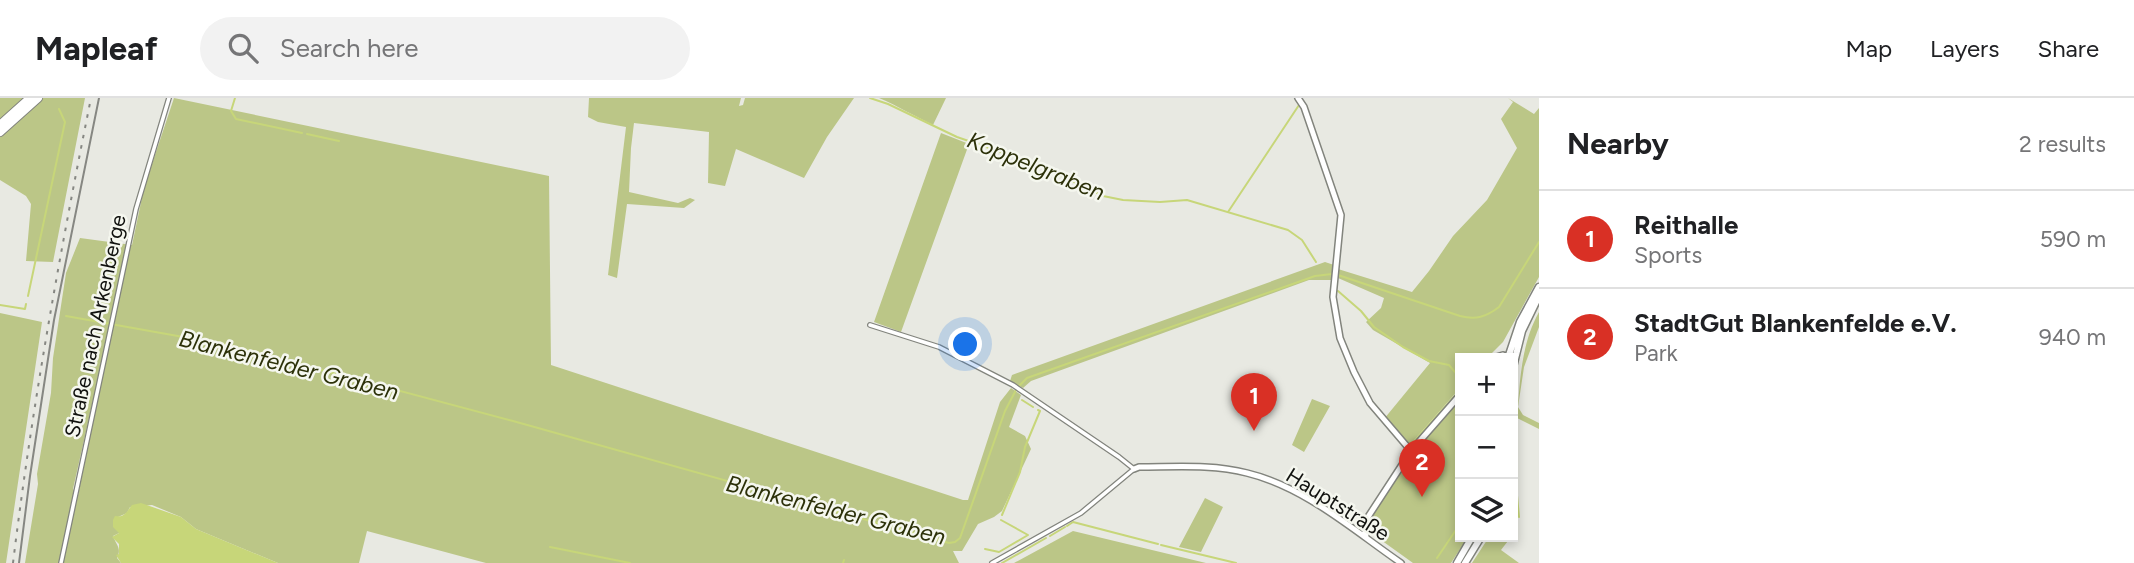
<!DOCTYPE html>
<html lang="en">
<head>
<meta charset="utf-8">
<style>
  :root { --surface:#fff; --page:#f2f2f2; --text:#202124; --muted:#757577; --line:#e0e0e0; --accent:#d93025 }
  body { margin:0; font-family:Figtree,sans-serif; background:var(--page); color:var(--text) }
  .controls { position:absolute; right:21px; bottom:21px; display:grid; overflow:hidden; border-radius:0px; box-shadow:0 4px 10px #0003 }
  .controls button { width:63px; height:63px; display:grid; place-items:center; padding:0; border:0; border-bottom:2px solid var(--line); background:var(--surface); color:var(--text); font:35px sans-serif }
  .you { position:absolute; left:966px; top:247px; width:24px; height:24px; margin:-18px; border:5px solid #fff; border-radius:50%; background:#1a73e8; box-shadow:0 0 0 10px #1a73e833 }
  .badge { display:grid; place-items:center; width:46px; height:46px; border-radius:50%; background:var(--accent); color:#fff; font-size:23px; font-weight:700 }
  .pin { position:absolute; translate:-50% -58px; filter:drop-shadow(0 2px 4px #0008) }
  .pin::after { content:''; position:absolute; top:37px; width:24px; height:21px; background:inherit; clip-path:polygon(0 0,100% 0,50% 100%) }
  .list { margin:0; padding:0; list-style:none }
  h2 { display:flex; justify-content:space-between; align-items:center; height:91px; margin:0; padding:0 28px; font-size:30px }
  h2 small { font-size:23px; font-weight:400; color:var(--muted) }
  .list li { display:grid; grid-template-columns:46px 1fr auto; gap:21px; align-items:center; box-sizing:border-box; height:98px; padding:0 28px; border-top:2px solid var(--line) }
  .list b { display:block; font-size:26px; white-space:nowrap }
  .list p { margin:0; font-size:23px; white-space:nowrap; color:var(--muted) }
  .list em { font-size:23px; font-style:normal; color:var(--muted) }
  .icon { flex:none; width:38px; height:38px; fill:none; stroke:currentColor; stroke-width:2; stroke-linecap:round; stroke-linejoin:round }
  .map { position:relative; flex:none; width:1539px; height:465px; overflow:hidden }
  header { display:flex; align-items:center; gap:42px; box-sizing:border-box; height:98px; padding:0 35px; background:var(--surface); border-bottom:2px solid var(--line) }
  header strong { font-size:33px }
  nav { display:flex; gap:38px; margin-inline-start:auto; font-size:24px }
  .search { width:490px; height:63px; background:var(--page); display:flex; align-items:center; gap:18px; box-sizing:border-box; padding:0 24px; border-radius:38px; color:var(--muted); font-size:26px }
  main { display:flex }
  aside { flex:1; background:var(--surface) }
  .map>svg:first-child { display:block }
  .green { fill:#bbc687; fill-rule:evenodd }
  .water { fill:#c7d679 }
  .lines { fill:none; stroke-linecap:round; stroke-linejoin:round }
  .stream { stroke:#c7d679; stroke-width:2 }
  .street-casing { stroke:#82847d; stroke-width:6 }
  .secondary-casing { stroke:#82847d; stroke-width:8 }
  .primary-casing { stroke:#82847d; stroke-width:9 }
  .highway-casing { stroke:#82847d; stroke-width:10 }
  .street { stroke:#fff; stroke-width:3.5 }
  .secondary { stroke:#fff; stroke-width:5 }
  .primary { stroke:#fff; stroke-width:6 }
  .highway { stroke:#fff; stroke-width:8 }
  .tram { stroke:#868782; stroke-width:2 }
  .rail { stroke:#868782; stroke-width:2; stroke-dasharray:3.5 7; stroke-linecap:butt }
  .labels { text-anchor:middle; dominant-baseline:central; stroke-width:5; stroke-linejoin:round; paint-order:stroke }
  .street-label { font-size:21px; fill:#11120f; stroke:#f5f7ef }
  .water-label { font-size:23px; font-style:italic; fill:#2c3109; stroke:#f5f7ef }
</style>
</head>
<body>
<header>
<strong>Mapleaf</strong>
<div class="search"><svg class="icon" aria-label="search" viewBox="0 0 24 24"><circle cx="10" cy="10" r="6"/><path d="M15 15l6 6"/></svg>Search here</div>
<nav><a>Map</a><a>Layers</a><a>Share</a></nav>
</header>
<main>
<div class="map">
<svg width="1539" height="465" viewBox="0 0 1539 465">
  <rect width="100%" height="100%" fill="#e8e9e2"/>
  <path class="green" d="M0,0H85L53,164L26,163L31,106L26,98L0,82Z
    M174,0L549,78L551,267L963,402H968L1000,304L1011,290L1021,297L1009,329L1025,338L1031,351L1002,413L994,419L978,426L962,453H953L959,465H486L367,433L359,465H278L196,431L181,419L152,407L130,409L127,415L118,419L119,435L113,438C116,447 122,450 117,460L121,465H25L38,386L37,376L51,295L53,260L66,175L80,140L132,147L144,90ZM101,267H104L78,397L73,391Z
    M589,0H741L739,8L743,7L745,0H854L827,39L804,80L736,51L725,88L708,85L709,34L634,25L631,50L629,94L678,105L690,100L695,102L684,110L627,106L617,180L608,177L626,29L598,24L588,19Z
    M879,0H946L933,27C914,18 898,8 879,0Z
    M1508,0L1534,16L1539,10V179L1503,244L1487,260H1460V290L1409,348L1384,321L1430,265L1373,232L1366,224L1381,210L1384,200L1338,180V171L1412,194L1429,173L1453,138L1487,102L1517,50L1501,21L1513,4Z
    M941,35L969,46L901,234L874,224Z
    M1325,164L1334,167L1332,182H1309L1031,283L1023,290L1010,283L1012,277Z
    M1539,214V229L1524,269L1518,309L1523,317L1539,325V331L1517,320C1520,283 1521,246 1539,214Z
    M0,215L42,224L6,465H0Z
    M1460,300V439H1468L1451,465H1413L1367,432L1368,421L1413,354Z
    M1312,301L1330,308L1304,354L1292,347Z
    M1205,400L1223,409L1201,454L1179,449Z
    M1073,433L1206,465H1014Z
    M1489,439H1511L1501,452L1519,465H1472Z"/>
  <path class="water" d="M141,405L181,419L196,431L278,465H121L116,457L119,456V446L112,439L119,435L113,429V422L115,418C125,420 127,413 132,407Z"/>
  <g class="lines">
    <path class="stream" d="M235,0L231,13L236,21L302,35
      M870,0L888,6L957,39L1041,68L1103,98L1123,102L1160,104L1187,102L1288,132L1302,142L1316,164
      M307,36L339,43
      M1228,114L1299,7
      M1338,177L1460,218C1476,222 1486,219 1499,209L1539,144
      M1338,193L1361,213L1374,229L1403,249L1429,263L1449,267L1460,280
      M28,198L65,24L59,11
      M0,207L25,211L26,206
      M66,218L228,247L513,323L949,445L955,444L960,440L1005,313L1017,290L1027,280L1315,178L1332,176
      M1022,302L1033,309
      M1408,346L1411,347L1460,292
      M1513,354L1519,419
      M1002,417L1020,374L1025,349L1040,313L1038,312
      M1067,428L1073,424L1158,446
      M1050,438L1065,429
      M1161,447L1236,465
      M550,449L630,465
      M985,451L999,454L1028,437L1001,422
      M1437,460L1460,426
      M843,465L844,462
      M1002,465L1046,440"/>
    <g class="street-casing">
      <path id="street" d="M870,227L939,249L1013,287L1119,359L1134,371L1081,415L992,465
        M61,465L136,111L169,0"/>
    </g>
    <g class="secondary-casing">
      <path id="secondary" d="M1298,0L1304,9L1341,117L1333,199L1340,240L1354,274L1370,305L1411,353
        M1493,260L1503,257L1508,259
        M1134,371L1139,369C1175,369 1213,366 1247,375C1305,389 1353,432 1401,465
        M1366,439L1364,426L1366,422L1411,353L1460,297"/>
    </g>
    <g class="primary-casing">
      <path id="primary" d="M1508,260L1520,224L1539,189
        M1513,269L1522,233L1539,198
        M1457,465L1472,439
        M1465,465L1481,439"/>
    </g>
    <g class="highway-casing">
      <path id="highway" d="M0,27L30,0
        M0,34L38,0"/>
    </g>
    <use href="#street" class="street"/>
    <use href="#secondary" class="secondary"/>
    <use href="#primary" class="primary"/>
    <use href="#highway" class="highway"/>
    <path class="tram" d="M19,465L30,378L54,222L99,0"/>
    <path class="rail" d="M13,465C32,309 60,154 91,0"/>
  </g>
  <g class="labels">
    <g class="street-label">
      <text transform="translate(95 228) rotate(-78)">Straße nach Arkenberge</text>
      <text transform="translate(1338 406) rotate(32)">Hauptstraße</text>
    </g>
    <g class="water-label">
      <text transform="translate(1036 68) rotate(22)">Koppelgraben</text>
      <text transform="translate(289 267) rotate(14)">Blankenfelder Graben</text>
      <text transform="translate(836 412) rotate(14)">Blankenfelder Graben</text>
    </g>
  </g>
</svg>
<div class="controls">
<button>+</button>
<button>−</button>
<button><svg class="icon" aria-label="layers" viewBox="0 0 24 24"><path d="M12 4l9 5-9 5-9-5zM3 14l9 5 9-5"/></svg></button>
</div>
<div class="you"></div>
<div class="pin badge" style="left:1254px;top:333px">1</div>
<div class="pin badge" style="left:1422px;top:399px">2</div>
</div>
<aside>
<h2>Nearby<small>2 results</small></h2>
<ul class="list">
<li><span class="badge">1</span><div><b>Reithalle</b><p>Sports</p></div><em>590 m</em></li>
<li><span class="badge">2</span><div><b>StadtGut Blankenfelde e.V.</b><p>Park</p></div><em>940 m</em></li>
</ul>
</aside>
</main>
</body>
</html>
